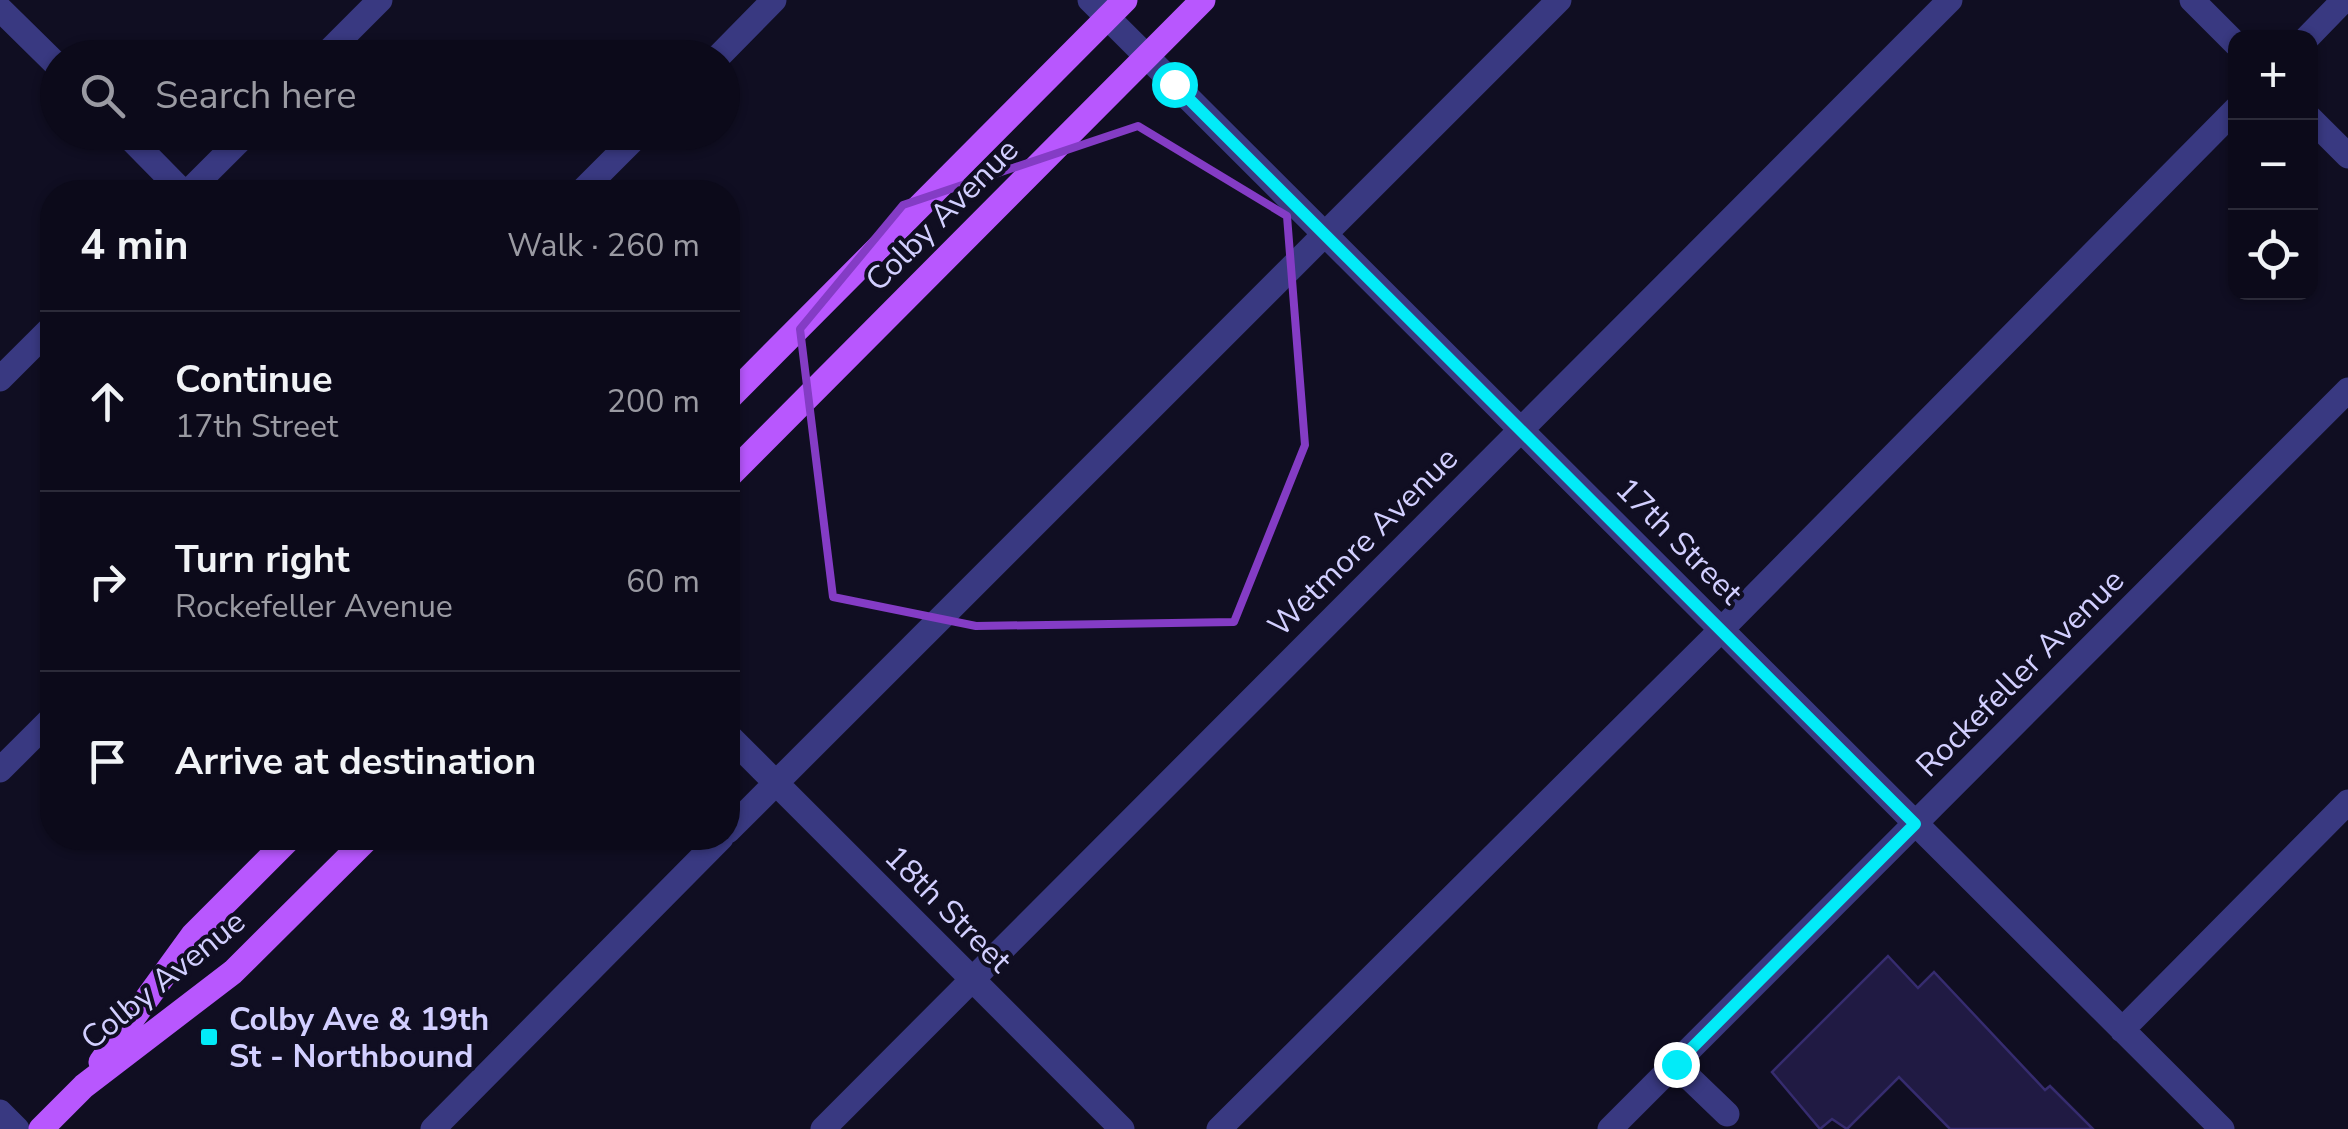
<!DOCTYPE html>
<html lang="en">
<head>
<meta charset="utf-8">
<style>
  :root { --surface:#0c0a1a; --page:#1a1827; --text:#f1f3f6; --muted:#9a9aa2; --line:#2c2b39 }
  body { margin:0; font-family:"Nunito Sans",sans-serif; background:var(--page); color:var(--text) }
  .controls { position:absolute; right:30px; top:30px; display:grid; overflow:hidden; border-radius:20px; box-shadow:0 2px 8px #0004 }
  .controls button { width:90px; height:90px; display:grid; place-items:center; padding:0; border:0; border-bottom:2px solid var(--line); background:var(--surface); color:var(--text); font:50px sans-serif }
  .stop { position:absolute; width:30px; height:30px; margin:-22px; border:8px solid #02ebf8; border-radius:50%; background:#fff }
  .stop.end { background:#02ebf8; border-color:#fff; box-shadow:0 2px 10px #0008 }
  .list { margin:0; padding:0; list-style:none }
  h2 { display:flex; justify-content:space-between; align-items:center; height:130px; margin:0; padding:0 40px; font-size:42px }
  h2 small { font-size:32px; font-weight:400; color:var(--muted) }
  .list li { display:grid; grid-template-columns:65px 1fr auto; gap:30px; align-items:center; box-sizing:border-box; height:180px; padding:0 40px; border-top:2px solid var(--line) }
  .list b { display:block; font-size:38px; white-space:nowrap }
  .list p { margin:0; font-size:32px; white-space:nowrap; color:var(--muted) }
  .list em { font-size:32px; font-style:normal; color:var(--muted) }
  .icon { flex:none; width:55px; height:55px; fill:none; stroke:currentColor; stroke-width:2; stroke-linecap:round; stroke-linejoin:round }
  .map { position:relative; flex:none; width:2348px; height:1129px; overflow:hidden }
  .search { position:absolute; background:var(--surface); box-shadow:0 2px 8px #0004; left:40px; top:40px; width:700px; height:110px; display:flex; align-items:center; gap:25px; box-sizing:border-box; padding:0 35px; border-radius:55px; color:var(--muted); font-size:38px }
  .panel { position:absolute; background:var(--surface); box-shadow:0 2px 8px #0004; left:40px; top:180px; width:700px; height:670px; border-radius:40px }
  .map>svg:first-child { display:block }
  .building { fill:#201a43; stroke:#362c6f; stroke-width:2.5 }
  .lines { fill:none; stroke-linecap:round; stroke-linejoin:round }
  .minor { stroke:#393981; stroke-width:25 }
  .major { stroke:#b857fe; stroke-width:25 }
  .route { stroke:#02ebf8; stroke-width:12 }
  .marked { fill:none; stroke:#843cc5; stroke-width:8; stroke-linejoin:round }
  .poi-dot { fill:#02ebf8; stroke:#100e22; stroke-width:4 }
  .labels { text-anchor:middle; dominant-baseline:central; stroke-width:8; stroke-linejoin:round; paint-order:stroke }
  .street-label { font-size:32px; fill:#d2cfff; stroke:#100e22 }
  .poi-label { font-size:32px; font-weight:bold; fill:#d2cfff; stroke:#100e22; text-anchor:start }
</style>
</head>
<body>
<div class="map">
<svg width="2348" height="1129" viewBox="0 0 2348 1129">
  <rect width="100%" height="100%" fill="#100e22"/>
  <path class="building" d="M1888,956L1918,988L1934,972L2045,1090L2050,1086L2093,1129H1950L1899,1077L1847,1129L1832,1119L1820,1129L1772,1072Z"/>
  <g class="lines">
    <path class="minor" d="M1090,0L2222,1129
      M2192,0L2236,44
      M0,9L58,66
      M2307,38L2344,0
      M322,58L380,0
      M717,58L774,0
      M2310,118L2348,156
      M124,132L183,192
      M188,192L248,132
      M581,192L641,132
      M0,379L52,327
      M728,735L1122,1129
      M0,770L52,718
      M728,831L1559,0
      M2122,1030L2348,802
      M1675,1064L1727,1114
      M0,1112L17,1129
      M433,1129L721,838
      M823,1129L1950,0
      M1219,1129L1721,630L2236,109
      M1610,1129L2348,390"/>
    <path class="major" d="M728,399L1125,0
      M728,477L1203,0
      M101,1062L193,935L290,838
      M41,1129L84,1086L233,972L368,838"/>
  </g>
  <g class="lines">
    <path class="route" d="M1174,84L1915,824L1676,1064"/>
  </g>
  <path class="marked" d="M1138,126L1287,216L1305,445L1234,622L976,626L833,597L800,329L903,205Z"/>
  <rect class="poi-dot" x="199" y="1027" width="20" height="20" rx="5"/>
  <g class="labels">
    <g class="street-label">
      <text transform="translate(942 215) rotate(-45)">Colby Avenue</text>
      <text transform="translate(1679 541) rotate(45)">17th Street</text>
      <text transform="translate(1363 542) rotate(-45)">Wetmore Avenue</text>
      <text transform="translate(2020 673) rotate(-45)">Rockefeller Avenue</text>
      <text transform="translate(948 909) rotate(45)">18th Street</text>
      <text transform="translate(163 980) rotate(-39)">Colby Avenue</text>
    </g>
    <g class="poi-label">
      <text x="229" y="1019">Colby Ave &amp; 19th<tspan x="229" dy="37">St - Northbound</tspan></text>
    </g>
  </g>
</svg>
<div class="controls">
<button>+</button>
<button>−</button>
<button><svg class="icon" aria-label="locate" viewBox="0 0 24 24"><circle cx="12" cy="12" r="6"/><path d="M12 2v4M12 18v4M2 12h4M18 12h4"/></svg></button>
</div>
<div class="stop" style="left:1174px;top:84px"></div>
<div class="stop end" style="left:1676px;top:1064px"></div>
<div class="search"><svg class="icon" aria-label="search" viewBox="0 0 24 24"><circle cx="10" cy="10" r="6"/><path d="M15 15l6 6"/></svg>Search here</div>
<section class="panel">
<h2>4 min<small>Walk · 260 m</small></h2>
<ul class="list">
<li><svg class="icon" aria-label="ahead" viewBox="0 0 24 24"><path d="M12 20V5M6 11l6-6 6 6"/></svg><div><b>Continue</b><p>17th Street</p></div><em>200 m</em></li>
<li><svg class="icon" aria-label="right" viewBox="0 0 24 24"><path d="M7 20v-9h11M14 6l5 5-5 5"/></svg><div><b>Turn right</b><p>Rockefeller Avenue</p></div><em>60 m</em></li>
<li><svg class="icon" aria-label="arrive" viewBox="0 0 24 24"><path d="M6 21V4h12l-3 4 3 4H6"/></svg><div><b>Arrive at destination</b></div></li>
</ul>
</section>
</div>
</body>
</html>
